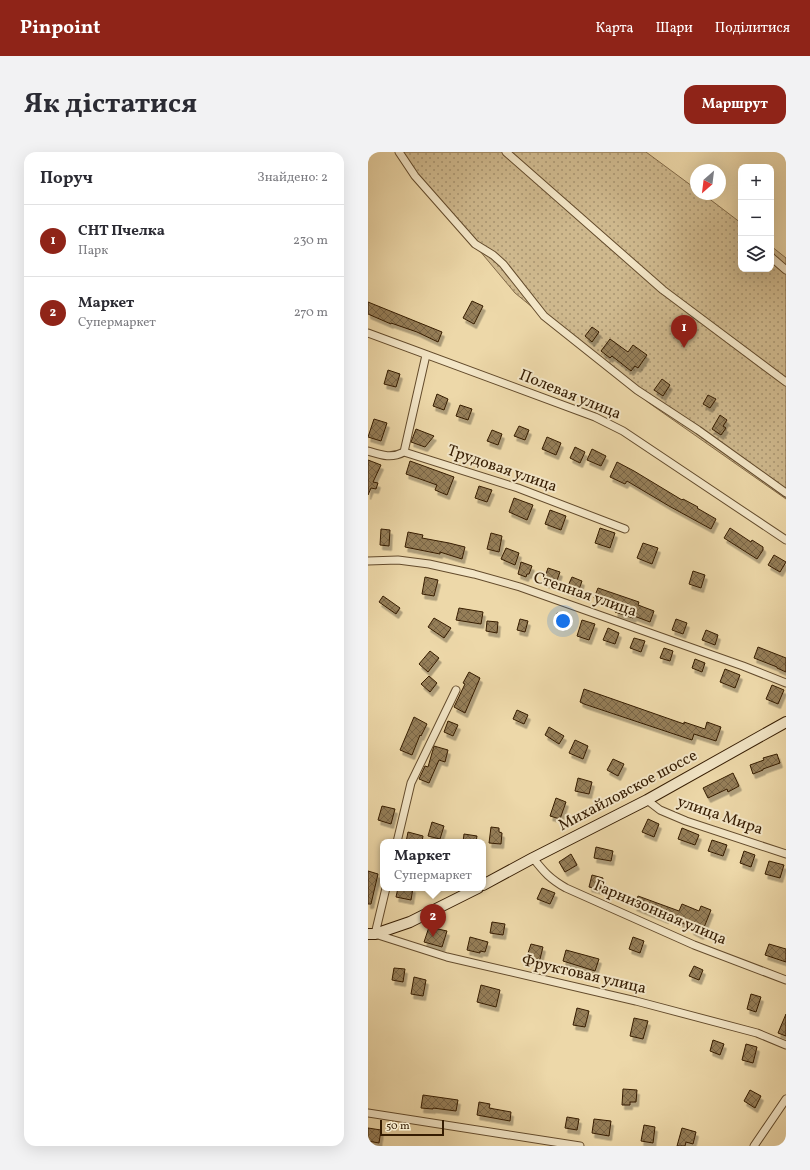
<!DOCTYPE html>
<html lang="uk">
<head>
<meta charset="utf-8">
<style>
  :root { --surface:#fff; --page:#f2f2f3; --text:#2b2b33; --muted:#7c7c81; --line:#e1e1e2; --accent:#8f2418 }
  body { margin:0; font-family:Vollkorn,serif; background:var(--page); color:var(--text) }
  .controls { position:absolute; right:12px; top:12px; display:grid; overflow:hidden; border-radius:8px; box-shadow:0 4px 16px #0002 }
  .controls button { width:36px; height:36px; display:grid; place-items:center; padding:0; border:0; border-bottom:1px solid var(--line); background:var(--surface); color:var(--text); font:20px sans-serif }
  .compass { position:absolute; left:322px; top:12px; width:36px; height:36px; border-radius:50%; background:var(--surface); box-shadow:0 4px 16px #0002; rotate:208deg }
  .scale { position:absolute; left:12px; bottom:10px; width:64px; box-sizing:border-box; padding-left:4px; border:2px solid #351c02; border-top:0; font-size:11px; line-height:14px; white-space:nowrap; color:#351c02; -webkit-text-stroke:3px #f3e6c7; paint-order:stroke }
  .you { position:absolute; left:195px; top:469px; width:14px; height:14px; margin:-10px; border:3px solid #fff; border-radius:50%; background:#1a73e8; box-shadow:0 0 0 6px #1a73e833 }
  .badge { display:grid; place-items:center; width:26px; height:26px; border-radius:50%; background:var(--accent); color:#fff; font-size:13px; font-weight:700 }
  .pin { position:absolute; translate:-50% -33px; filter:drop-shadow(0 1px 2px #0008) }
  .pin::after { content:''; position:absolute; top:21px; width:14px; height:12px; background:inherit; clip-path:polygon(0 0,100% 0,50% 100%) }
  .popup { position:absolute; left:12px; top:687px; width:106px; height:52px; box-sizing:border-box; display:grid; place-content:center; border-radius:8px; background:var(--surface); filter:drop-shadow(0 1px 3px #0005); font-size:13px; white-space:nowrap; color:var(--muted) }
  .popup b { font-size:15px; color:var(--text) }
  .popup::after { content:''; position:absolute; left:50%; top:100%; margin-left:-8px; border:8px solid transparent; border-top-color:var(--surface) }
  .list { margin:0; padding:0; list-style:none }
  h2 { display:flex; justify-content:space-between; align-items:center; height:52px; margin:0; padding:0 16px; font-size:17px }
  h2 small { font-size:13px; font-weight:400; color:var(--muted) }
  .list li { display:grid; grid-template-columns:26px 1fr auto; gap:12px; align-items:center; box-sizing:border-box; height:72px; padding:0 16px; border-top:1px solid var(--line) }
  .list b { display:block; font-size:15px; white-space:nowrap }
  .list p { margin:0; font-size:13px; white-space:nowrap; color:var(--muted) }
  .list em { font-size:13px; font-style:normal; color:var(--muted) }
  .icon { flex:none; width:22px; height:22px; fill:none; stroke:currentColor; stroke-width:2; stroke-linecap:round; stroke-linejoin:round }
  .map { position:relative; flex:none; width:418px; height:994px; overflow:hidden; border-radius:12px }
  header { display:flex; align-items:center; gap:24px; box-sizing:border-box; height:56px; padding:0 20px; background:var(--accent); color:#fff }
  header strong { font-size:19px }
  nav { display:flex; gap:22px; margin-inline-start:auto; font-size:14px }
  .intro { display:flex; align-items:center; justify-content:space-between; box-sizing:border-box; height:96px; padding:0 24px }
  h1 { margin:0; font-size:28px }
  .button { padding:10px 18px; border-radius:12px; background:var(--accent); color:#fff; font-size:14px; font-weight:700 }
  main { display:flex; gap:24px; padding:0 24px }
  aside { flex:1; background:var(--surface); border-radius:12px; box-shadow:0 4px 16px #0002 }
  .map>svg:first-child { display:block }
  .garden { fill:url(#garden-dots); stroke:#826a48 }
  .building { fill:url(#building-cross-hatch); stroke:#351c02; filter:url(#shadow) }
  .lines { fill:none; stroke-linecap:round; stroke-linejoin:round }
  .street-casing { stroke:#634b2c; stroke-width:9 }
  .secondary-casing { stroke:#351c02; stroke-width:12 }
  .street { stroke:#f3e6c7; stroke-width:7 }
  .secondary { stroke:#f3e6c7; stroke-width:10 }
  .labels { text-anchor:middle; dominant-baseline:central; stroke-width:4; stroke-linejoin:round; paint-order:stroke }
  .street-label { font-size:16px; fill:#351c02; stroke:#f3e6c7 }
</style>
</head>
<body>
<header>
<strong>Pinpoint</strong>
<nav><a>Карта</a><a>Шари</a><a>Поділитися</a></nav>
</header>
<div class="intro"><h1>Як дістатися</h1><a class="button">Маршрут</a></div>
<main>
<aside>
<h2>Поруч<small>Знайдено: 2</small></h2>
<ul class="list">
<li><span class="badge">1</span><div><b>СНТ Пчелка</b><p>Парк</p></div><em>230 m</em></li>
<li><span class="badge">2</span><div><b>Маркет</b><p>Супермаркет</p></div><em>270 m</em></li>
</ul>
</aside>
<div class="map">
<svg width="418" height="994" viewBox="0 0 418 994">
  <defs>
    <pattern id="garden-dots" width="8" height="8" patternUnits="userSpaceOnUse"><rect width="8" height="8" fill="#ceb88d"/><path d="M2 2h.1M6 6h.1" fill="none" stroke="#a89571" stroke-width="1.8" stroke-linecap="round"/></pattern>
    <pattern id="building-cross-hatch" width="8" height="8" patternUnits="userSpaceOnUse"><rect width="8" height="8" fill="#957e59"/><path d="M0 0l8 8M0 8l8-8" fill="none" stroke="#7a6647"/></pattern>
    <filter id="shadow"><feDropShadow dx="2.5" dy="4.5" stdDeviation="0" flood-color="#0004"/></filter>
  </defs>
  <rect width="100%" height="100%" fill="#edd8a9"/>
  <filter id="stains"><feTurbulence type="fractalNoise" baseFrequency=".005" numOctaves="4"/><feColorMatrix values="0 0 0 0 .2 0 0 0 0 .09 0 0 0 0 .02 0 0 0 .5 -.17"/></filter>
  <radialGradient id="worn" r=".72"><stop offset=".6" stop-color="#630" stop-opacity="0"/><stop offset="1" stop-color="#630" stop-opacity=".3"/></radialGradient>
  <path class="garden" d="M29,0H278L328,37V42H335L373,71V117H403V94L418,106V347L281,251L147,141Z"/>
  <path class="building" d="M104,149L115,154L106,172L95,166Z
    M0,150L74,180L70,190L49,180L23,171V172L0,162Z
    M224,175L231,180L224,190L217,184Z
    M242,187L260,200L265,193L279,203L270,216L267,214L263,219L244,204L242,206L233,199Z
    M20,218L32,222L28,235L16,232Z
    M294,227L302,233L295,244L286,238Z
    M69,242L80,247L76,258L65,254Z
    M340,243L348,247L342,256L335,252Z
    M92,253L104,257L100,268L88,264Z
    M352,263L359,268L355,274L358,276L353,283L344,277Z
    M6,267L19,271L13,289L0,285Z
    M151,274L161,278L157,288L146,284Z
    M48,277L66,284L57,295L43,290Z
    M124,278L134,282L130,293L119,289Z
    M179,285L193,291L188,303L174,297Z
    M207,295L217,300L212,311L202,306Z
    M224,297L238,304L233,314L219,308Z
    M0,308L13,313L5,330L10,331L8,337L3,336L0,343Z
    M42,309L86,325L79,343L67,338L69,333L38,322Z
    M249,310L266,319L314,348L315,347L330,355L329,356L348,367L343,377L301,354L259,329L257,332L242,325Z
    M111,334L124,338L119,350L107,346Z
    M146,346L165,353L159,368L141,360Z
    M182,358L198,364L193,378L177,372Z
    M232,376L247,381L242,396L227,391Z
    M362,376L383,390L384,388L395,395V398L389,407L356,386Z
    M13,377L22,378L21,394L12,393Z
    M40,380L55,383L54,386L81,391L97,395L94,407L72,400V402L37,395Z
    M123,381L134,384L131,400L119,397Z
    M275,391L290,396L284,412L269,406Z
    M138,396L151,401L147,413L133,407Z
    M406,403L418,410L412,420L400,413Z
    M153,410L164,414L161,422H159L158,425L150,422Z
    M180,416L192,420L187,434L175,430Z
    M325,419L337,423L333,436L321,432Z
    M57,425L70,428L66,444L54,442Z
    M204,425L214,429L209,443L198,438Z
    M230,436L271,450L270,453L286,459L282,470L266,464L265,466L247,460L249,455L226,446Z
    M15,444L32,456L28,462L11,450Z
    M91,456L115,460L113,472L88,468Z
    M189,461L198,464L195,474L186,470Z
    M66,466L83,476L76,486L60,475Z
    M152,467L160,469L157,480L149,478Z
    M308,467L319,471L315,482L304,478Z
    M214,468L227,472L221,488L209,484Z
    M119,469L130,470L129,481L118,479Z
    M240,476L251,481L247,492L235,488Z
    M338,478L350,483L347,493L334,488Z
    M266,486L277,489L273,500L262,496Z
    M390,495L418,506V520L409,516V515L386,506Z
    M296,496L305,499L302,509L292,506Z
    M62,499L71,506L60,520L51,512Z
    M327,507L337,511L334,520L324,516Z
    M357,517L372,523L367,536L352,530Z
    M101,520L112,526L97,561L86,555L97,532L95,531Z
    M61,524L69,531L62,540L53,532Z
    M404,533L416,538L410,552L398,547Z
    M216,537L316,572V570L337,577L339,570L353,575L348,589L326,582L324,588L216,552L212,550Z
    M149,558L160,563L156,572L145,567Z
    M46,565L59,572L53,584L52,583L44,603L32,598Z
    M80,569L90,573L85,584L76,580Z
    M181,575L196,584L191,592L177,583Z
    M207,588L220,594L215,607L201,601Z
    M66,594L80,598L77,610L71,608L61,631L51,627L57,614L60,615Z
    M409,602L412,611L395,617V618L385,622L382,613L396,608L395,606Z
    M245,607L256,612L250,624L239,618Z
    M365,621L371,634L360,640L359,637L340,646L335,636Z
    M210,626L224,630L221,642L207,639Z
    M188,646L198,650L192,667L182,664Z
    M14,654L27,657L23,672L10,668Z
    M280,667L291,672L286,685L274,680Z
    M64,670L76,674L72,687L60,684Z
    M123,675L131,676V680L134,681L133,692L121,691Z
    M314,676L331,683L327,693L310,687Z
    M40,680L55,684L54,690H38Z
    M96,682L109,684L108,690H95Z
    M344,688L359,693L355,704L340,699Z
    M228,695L245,699L243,709L226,706Z
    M376,699L387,703L383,715L372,711Z
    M203,702L209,713L197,720L191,710Z
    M401,709L416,713L412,726L397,722Z
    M0,719L10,722L3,752H0Z
    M224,723L235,726L232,738L221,735Z
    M30,736H45L43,748L28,745Z
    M174,736L187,741L182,752L169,747Z
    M270,744L311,759L314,752L331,759L333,754L343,758L333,783L323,778L324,775L299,765L298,767L266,754Z
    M124,770L137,772L135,783L122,781Z
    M61,775L79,779L74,795L56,790Z
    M102,785L120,790L117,800L112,799V801L99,798Z
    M265,785L276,789L272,801L261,797Z
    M163,792L175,795L171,811L158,807Z
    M401,792L418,797V810L397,803Z
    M198,798L231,807L227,819L195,809Z
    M326,814L335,818L331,828L321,824Z
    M26,816L37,817L35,830L24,828Z
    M46,825L58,828L55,844L43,842Z
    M113,833L132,838L128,855L109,850Z
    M383,842L393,845L388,860L379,857Z
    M209,856L221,859L217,875L205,873Z
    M418,862V884L410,881Z
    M266,866L280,869L275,887L262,884Z
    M345,888L356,892L352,903L342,899Z
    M378,892L389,895L385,911L374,908Z
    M255,937L269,938L268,950H262V953H254Z
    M382,938L393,944L387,956L376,949Z
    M55,943L90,948L88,959L65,956V957L53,956Z
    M111,950L122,952L121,956L143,960L142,969L109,963Z
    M199,965L211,967L209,978L197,976Z
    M226,967L243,969L241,984L224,981Z
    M276,973L287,975L285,991L273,989Z
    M0,976L13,978L11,991L0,989Z
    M314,976L328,980L325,992L318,990L317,994H309Z"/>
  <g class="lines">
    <g class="street-casing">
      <path id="street" d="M31,0L47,24L107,92L125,103L135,112L176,164L269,238L330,278L418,341
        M138,0L295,138L418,230
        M403,105L418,118
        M0,181L227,265L255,279L418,388
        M0,299C13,303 23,307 36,300L150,336L257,377
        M36,300L58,203
        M0,409L30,408L61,412L106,422L152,435L375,514L418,531
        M279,648L292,658L318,669L418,702
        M29,690L43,631L88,538
        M165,706C176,720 182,727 198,736L326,793L418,828
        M18,736L7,782L79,805L268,849L389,881L418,893
        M0,961L212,994
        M386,994L418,947"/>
    </g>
    <g class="secondary-casing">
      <path id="secondary" d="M115,733L165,706L279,648L418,570
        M0,782H7L42,770L110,736"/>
    </g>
    <use href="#street" class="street"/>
    <use href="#secondary" class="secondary"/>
  </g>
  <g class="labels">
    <g class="street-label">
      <text transform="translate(202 243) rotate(22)">Полевая улица</text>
      <text transform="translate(134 317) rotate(19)">Трудовая улица</text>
      <text transform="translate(217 443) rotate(19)">Степная улица</text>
      <text transform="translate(260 639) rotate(-28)">Михайловское шоссе</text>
      <text transform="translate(352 664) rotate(19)">улица Мира</text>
      <text transform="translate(292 761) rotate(23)">Гарнизонная улица</text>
      <text transform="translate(216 823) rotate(13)">Фруктовая улица</text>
    </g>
  </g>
  <rect width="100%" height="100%" filter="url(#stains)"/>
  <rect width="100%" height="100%" fill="url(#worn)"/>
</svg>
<div class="controls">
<button>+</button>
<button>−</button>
<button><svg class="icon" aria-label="layers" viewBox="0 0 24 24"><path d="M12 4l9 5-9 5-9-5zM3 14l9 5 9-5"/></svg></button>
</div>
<svg class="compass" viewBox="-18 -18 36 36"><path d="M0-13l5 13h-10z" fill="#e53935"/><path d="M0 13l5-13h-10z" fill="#7c7c81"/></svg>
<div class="scale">50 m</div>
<div class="you"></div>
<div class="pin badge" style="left:316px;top:196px">1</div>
<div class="pin badge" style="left:65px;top:785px">2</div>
<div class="popup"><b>Маркет</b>Супермаркет</div>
</div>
</main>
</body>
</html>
